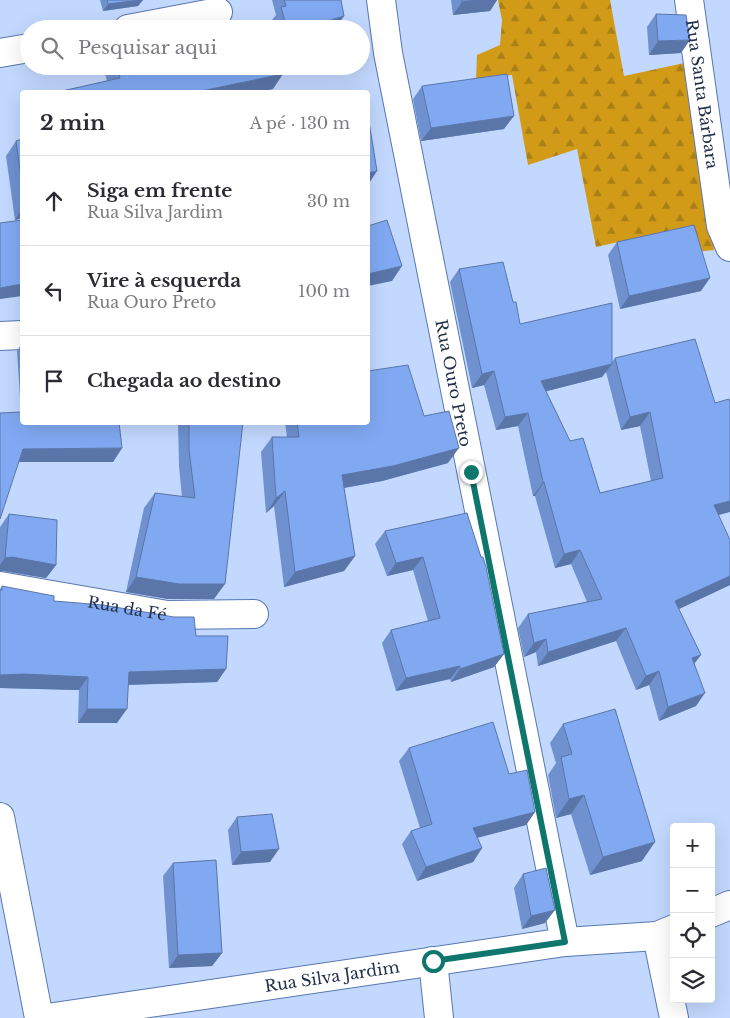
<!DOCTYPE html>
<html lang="pt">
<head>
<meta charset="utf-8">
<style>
  :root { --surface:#fff; --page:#f7f7f7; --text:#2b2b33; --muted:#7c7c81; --line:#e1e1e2 }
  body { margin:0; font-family:"Libre Baskerville",serif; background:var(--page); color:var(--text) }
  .controls { position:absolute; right:15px; bottom:15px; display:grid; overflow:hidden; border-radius:5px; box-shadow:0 5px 20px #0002 }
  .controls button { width:45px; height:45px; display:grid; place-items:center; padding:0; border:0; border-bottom:1px solid var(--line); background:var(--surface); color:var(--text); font:25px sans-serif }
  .stop { position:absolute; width:15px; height:15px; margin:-11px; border:4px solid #0f766e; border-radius:50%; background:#fff }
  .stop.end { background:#0f766e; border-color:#fff; box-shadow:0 1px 5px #0008 }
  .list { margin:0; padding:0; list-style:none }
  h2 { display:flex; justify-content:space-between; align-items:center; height:65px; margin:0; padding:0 20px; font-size:21px }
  h2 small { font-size:16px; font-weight:400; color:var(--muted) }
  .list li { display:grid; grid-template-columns:32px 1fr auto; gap:15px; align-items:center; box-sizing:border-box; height:90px; padding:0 20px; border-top:1px solid var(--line) }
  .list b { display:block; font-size:19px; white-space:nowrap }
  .list p { margin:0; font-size:16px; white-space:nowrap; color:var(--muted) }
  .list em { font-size:16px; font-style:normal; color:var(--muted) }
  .icon { flex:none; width:28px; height:28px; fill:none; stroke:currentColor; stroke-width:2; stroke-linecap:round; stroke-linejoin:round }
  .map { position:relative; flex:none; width:730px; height:1018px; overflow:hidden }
  .search { position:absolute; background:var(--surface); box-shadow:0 5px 20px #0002; left:20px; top:20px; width:350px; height:55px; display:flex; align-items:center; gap:12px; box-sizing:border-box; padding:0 18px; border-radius:28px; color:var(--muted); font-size:19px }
  .panel { position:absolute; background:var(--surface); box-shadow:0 5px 20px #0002; left:20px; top:90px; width:350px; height:335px; border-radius:5px }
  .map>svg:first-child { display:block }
  .forest { fill:url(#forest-firs) }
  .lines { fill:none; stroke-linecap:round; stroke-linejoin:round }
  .minor-casing { stroke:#5877b2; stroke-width:30 }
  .minor { stroke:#fff; stroke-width:28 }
  .wall { fill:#6f91d0; fill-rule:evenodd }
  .shaded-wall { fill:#5a76a9 }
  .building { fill:#81a9f2; stroke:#5a76a9 }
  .route { stroke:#0f766e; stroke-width:6 }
  .labels { text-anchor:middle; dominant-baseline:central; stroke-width:4; stroke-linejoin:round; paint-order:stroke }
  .street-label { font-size:16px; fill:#223049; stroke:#c2d8fe }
</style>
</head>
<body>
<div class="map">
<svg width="730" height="1018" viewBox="0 0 730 1018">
  <defs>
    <pattern id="forest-firs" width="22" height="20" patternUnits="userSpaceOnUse" patternTransform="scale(1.25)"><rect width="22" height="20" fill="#d29b17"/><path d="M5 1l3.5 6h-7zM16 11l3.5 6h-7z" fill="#aa7f17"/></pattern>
  </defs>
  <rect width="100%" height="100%" fill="#c2d8fe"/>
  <path class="forest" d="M498,0H610L624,76L689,62L714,250L695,252L689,226L596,247L577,149L528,165L512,75L476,80L477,55L500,45L502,20Z"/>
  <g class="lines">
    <g class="minor-casing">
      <g id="minor">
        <path id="s1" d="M381,0L388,53L565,942"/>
        <path id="s2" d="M689,0L721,226L730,247"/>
        <path d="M128,29L218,12"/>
        <path d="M0,53L29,48"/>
        <path d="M0,336L22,335"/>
        <path id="s3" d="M0,586L167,615L254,614"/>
        <path d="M0,817L39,1018"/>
        <path d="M711,913L730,905"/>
        <path d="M657,936L674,1018"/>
        <path d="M433,961L439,1018"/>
        <path id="s4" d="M47,1018L565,942L657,936L674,929"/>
      </g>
    </g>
    <use href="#minor" class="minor"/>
  </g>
  <path class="wall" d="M100,0H143L138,6L103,11Z
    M272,0H341L344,16L335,29H274L272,20L276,15Z
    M451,0H497L490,11L453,15Z
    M656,14L681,53L649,55L647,27Z
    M110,66H167V69L273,89L256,92H60L62,91L107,81L105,74Z
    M422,86L504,129L421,141L413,99Z
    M22,139V218L15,220L6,156L16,141Z
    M617,242L701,291L620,309L608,255Z
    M459,269L520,324L612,362L615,358L718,515L730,540V585L679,609L695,664L696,706L659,721L649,685L636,690L616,641L538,666L536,652L524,657L518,628L528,614L587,602L571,564L555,568L535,496H533L518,426L496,430L484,385L472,388L450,282ZM606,372L621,430L640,426L651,481L600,493L570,441L546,391L602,377Z
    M22,343V422L122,448L113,462H19L21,413L17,351Z
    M424,416L448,463L382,481L344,488L355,556L344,571L284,587L274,506L266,513L261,452L272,437H287L285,422H368Z
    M178,422H243L214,599H168L126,592L144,508L155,493L182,497L179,466Z
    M467,513L504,654L494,667L451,682L450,679L396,691L382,643L391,630L428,621L413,570L387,576L375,544L385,531Z
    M9,514L56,565L46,578L3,571H0V527Z
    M2,586L54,601L196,636L226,669L217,682L128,685L117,723H78L79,690L0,688V589Z
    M563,724L642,861L590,875L571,814L556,818L548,775L556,763L550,743Z
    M409,748L509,774L535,812L526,825L477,838L482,848L473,862L417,881L402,844L411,831L420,828L399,761Z
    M237,817L270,862L232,865L228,830Z
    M173,863L222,953L212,966L169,968L163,876Z
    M523,874L545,923L522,929L514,888Z"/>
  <path class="shaded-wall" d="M140,0H143L138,6L103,11L108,4Z
    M477,0H497L490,11L453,15L462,2Z
    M344,16L335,29H302Z
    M690,40L681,53L649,55L658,41Z
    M283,74L273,89L256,92H197Z
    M514,116L504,129L421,141L431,128Z
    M377,171L368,185V173Z
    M22,209V218L15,220Z
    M402,266L392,281L368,286V274Z
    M710,278L701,291L620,309L629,296Z
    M22,284V296L0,299V288Z
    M612,364L602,377L532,395L541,381Z
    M494,371L484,385L472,388L482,374Z
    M650,412L640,426L621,430L630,417Z
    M528,413L518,426L496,430L505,417Z
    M122,448L113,462H14L23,449Z
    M459,448L448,463L382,481L332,490L342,475Z
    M543,482H544L535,496H533Z
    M285,491L274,506L266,513L276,498Z
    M730,501V512L704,519L714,505Z
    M580,550L571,564L555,568L564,554Z
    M355,556L344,571L284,587L295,572Z
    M12,557L56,565L46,578L3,571H0V565L5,558Z
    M423,557L413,570L387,576L396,563Z
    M730,576V585L666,615L675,601Z
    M136,577L225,584L214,599H168L126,592Z
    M626,628L616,641L538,666L548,652Z
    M546,639L536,652L524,657L534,643Z
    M504,654L494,667L451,682L460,669Z
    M701,655L691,668L692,658Z
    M460,666L450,679L396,691L406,678Z
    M226,669L217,682L120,685L129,672Z
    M659,671L649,685L636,690L646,676Z
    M24,674L88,677L79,690L0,688V675Z
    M705,693L696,706L659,721L668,707Z
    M87,709H127L117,723H78Z
    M584,795L571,814L556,818L569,799Z
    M535,812L526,825L464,841L473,828Z
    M655,842L642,861L590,875L603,857Z
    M482,848L473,862L417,881L426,867Z
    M279,849L270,862L232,865L241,852Z
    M555,910L545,923L522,929L531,916Z
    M222,953L212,966L169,968L178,955Z"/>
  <path class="building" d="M107,0H140L108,4Z
    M284,0H341L344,16L302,29H287L281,7L286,6Z
    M462,0H477L462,2Z
    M656,14L686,15L690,40L658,41Z
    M265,24L267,29H225Z
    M117,66H167V69L181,66H280L283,74L197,92H62V91L120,78Z
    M507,74L514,116L431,128L422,86Z
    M368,116L377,171L368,173Z
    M22,139V185L16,141Z
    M22,220V284L0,288V223Z
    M387,220L402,266L368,274V226Z
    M694,225L710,278L629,296L617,242Z
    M503,262L513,302H516L520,324L612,303V364L541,381L570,441L583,438L600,493L663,478L650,412L630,417L615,358L695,339L715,403L729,399L730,402V501L714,505L730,540V576L675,601L701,655L692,658L705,693L668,707L659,671L646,676L626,628L548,652L546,639L534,643L528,614L602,599L580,550L564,554L544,482H543L528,413L505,417L494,371L482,374L459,269Z
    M408,365L424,416L449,411L459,448L393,466L342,475L355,556L295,572L285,491L276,498L272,437H299L297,422H368V371Z
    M22,412V422H119L122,448L23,449L0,519V413Z
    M189,422H243L225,584H179L136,577L155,493L195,498L189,450Z
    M467,513L481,557H483L486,567L504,654L460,669V666L406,678L391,630L440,618L423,557L396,563L385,531Z
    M9,514L57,520L56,565L12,557L5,558Z
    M2,586L54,596V601L103,605L174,617H194L196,636H228L226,669L129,672L127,709H87L88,677L24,674L0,675V590H2Z
    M615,709L655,842L603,857L584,795L569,799L561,757L572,754L563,724Z
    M493,722L509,774L527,770L535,812L473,828L482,848L426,867L411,831L432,824L409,748Z
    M272,814L279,849L241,852L237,817Z
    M216,860L222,953L178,955L173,863Z
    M546,868L555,910L531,916L523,874Z"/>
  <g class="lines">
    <path class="route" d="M433,961L565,942L471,472"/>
  </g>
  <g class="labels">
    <g class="street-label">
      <text stroke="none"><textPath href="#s2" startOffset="95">Rua Santa Bárbara</textPath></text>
      <text stroke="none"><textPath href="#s1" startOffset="390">Rua Ouro Preto</textPath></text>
      <text stroke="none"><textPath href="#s3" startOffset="129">Rua da Fé</textPath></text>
      <text stroke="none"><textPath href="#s4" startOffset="288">Rua Silva Jardim</textPath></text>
    </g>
  </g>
</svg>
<div class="controls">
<button>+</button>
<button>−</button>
<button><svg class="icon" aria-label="locate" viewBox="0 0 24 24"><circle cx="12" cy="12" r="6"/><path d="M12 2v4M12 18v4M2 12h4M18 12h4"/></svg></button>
<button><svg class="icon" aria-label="layers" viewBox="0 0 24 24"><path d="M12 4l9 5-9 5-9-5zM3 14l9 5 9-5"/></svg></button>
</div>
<div class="stop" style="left:433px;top:961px"></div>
<div class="stop end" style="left:471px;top:472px"></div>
<div class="search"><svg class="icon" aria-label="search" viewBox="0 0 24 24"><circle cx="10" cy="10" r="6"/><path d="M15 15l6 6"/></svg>Pesquisar aqui</div>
<section class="panel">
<h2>2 min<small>A pé · 130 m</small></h2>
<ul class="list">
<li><svg class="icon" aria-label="ahead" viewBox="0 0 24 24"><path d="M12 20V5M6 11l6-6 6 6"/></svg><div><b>Siga em frente</b><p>Rua Silva Jardim</p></div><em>30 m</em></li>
<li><svg class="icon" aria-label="left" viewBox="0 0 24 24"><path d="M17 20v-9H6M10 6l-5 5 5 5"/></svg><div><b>Vire à esquerda</b><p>Rua Ouro Preto</p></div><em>100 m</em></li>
<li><svg class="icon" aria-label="arrive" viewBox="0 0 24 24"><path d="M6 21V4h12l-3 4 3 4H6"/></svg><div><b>Chegada ao destino</b></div></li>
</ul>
</section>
</div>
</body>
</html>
